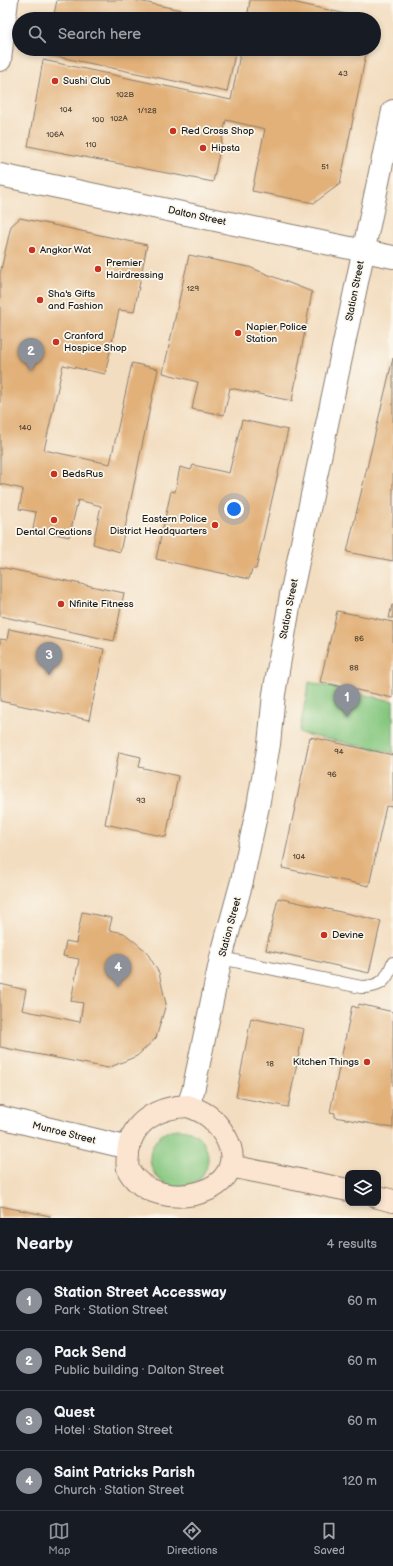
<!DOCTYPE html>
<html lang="en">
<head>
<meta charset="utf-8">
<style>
  :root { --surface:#171b24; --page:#242831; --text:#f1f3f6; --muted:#9ea1a6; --line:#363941; --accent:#8c9099 }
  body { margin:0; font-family:"Balsamiq Sans",sans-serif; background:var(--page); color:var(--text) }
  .controls { position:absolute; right:12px; bottom:12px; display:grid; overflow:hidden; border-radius:8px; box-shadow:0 2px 6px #0003 }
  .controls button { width:36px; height:36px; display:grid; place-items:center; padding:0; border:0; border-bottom:1px solid var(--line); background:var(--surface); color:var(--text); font:20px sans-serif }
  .you { position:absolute; left:234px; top:509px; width:14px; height:14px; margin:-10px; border:3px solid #fff; border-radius:50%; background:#1a73e8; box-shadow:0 0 0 6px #1a73e833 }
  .badge { display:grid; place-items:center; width:26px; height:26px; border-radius:50%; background:var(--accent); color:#fff; font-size:13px; font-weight:700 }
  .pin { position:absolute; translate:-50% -33px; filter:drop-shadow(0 1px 2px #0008) }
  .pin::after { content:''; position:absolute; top:21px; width:14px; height:12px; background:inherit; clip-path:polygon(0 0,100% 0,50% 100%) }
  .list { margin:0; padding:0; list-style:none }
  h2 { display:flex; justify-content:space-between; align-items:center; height:52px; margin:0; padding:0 16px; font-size:17px }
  h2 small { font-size:13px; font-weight:400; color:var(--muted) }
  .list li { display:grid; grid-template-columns:26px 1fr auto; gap:12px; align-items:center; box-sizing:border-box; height:60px; padding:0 16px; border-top:1px solid var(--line) }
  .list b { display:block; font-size:15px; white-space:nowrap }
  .list p { margin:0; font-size:13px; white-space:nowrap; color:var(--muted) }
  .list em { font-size:13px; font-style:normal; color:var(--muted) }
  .icon { flex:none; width:22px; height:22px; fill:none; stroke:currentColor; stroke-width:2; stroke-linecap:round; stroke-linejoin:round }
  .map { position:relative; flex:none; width:393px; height:1218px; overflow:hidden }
  .search { position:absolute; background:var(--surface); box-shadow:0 2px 6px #0003; left:12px; right:12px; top:12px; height:44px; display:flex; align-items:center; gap:10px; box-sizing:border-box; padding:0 14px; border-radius:22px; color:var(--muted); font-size:15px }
  .sheet { height:292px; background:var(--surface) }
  nav { display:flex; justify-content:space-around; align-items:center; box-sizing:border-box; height:56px; border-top:1px solid var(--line); background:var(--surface); font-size:11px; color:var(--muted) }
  nav a { display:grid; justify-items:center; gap:2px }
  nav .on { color:var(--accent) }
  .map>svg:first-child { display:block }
  .green { fill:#85c77f; stroke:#50724e }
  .building { fill:#e2b179 }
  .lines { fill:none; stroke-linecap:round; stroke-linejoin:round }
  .service-casing { stroke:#887c6e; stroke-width:14 }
  .minor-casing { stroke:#887c6e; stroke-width:24 }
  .tertiary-casing { stroke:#887c6e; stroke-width:24 }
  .secondary-casing { stroke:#887c6e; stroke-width:24 }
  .service { stroke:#fff; stroke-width:12 }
  .minor { stroke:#fff; stroke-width:22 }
  .tertiary { stroke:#fff; stroke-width:22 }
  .secondary { stroke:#fce5d0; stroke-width:22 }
  .poi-dot { fill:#c8321e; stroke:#fbf7ec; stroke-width:1.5 }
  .labels { text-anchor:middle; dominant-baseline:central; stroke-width:3.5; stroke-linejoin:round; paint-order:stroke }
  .number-label { font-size:8px; fill:#4e4133 }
  .poi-label { font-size:10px; fill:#1c1c1c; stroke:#fbf7ec; text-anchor:start }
  .street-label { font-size:10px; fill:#1c1c1c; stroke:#fbf7ec }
</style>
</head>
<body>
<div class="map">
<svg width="393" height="1218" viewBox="0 0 393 1218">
  <rect width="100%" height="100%" fill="#fbf7ec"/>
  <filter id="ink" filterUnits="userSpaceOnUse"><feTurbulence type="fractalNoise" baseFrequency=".025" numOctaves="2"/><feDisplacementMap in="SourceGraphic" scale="8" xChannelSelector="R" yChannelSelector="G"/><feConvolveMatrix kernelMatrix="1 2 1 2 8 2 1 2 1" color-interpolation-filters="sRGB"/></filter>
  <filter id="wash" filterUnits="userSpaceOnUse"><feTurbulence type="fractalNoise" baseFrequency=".012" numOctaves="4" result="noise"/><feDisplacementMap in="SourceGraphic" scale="16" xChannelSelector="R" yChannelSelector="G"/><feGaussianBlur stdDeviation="0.9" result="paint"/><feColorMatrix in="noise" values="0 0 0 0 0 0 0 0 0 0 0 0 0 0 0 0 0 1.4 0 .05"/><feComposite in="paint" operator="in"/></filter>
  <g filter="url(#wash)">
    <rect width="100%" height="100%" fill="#f3ddc0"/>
    <path class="green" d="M309,682L393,701V753L299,733Z
      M150 1158a29 29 0 1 1 58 0a29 29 0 1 1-58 0Z"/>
    <g id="blocks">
      <path class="building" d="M57,0H134L223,19H53Z
        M250,0H283L369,19H247Z
        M46,49H236L227,92L45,54Z
        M241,49H367L340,184L314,203L252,191L265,129L226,120L213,182L28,146L43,60L231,100Z
        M20,218L147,245L134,312L119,310L105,374L63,365L44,450L110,464L132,363L158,369L120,552L93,544L101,506L78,500L69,537L33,529L36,512L19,509L23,489L0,484V274L11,226Z
        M189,255L249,267L312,292L292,401L230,388L224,415L192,409L198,382L163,373Z
        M393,358V561L347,552Z
        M242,420L288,430L256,569H252L249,579L156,559L171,491L175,492L180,467L191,470L193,465L229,473Z
        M0,567L124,593L114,641L0,616Z
        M392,605H393V618H389Z
        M337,611L393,622V698L320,682Z
        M9,629L104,649L89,720L0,701V639L7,640Z
        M310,737L393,755V807L386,806L369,886L282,868Z
        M119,752L141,757L139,767L178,776L166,837L105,824Z
        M278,898L381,921L369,973L266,950Z
        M82,912L112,918L109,930L124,933L146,951L159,973L166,1004L156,1038L137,1056L108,1068L0,1047V984L26,990L22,1010L80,1022L83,1003L71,1001L79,959L63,956L66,941L76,943Z
        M359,1004L393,1012V1128L335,1117V1113L330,1112L352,1006L358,1008Z
        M251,1018L304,1029L288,1107L236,1097Z
        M0,1206L50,1216V1218H0Z"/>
    </g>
  </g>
  <g filter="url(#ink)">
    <use href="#blocks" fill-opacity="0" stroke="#887c6e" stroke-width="1"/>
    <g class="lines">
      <g class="service-casing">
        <path id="service" d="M221,958L361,987C381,987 386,981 393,963"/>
      </g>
      <g class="minor-casing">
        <path id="minor" d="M0,1117L129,1148"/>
      </g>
      <g class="tertiary-casing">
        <path id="tertiary" d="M0,60L7,0
          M0,175L393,257
          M188,1106L193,1091L221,958L242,881L258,806L269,744L274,694L291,595L393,111"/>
      </g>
      <g class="secondary-casing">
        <path id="secondary" d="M188,1106C207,1113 214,1118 225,1136C258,1193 157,1218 129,1171C126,1166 128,1159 128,1153C131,1121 159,1107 188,1106Z
          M230,1166L348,1190
          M378,1197L393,1201"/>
      </g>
      <use href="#service" class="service"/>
      <use href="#minor" class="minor"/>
      <use href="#tertiary" class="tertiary"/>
      <use href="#secondary" class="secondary"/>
    </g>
  </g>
  <g class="poi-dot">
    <circle cx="55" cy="81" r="4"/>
    <circle cx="173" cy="131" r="4"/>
    <circle cx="203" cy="148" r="4"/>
    <circle cx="32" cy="250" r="4"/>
    <circle cx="98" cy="269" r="4"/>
    <circle cx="40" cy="300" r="4"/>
    <circle cx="238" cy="333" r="4"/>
    <circle cx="56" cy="342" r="4"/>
    <circle cx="54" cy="474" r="4"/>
    <circle cx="54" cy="520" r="4"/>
    <circle cx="215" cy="525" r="4"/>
    <circle cx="61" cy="604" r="4"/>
    <circle cx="324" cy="935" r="4"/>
    <circle cx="367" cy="1062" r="4"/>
  </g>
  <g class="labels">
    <g class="number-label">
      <text x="343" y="73">43</text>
      <text x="125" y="94">102B</text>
      <text x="66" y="109">104</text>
      <text x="147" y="110">1/128</text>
      <text x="119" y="118">102A</text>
      <text x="98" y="119">100</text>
      <text x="55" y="134">106A</text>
      <text x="91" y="144">110</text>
      <text x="325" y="166">51</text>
      <text x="193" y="288">129</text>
      <text x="25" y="427">140</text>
      <text x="359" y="638">86</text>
      <text x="354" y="667">88</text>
      <text x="339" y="751">94</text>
      <text x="332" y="774">96</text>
      <text x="141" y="800">93</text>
      <text x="299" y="856">104</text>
      <text x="270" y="1063">18</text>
    </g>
    <g class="poi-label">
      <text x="63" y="81">Sushi Club</text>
      <text x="181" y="131">Red Cross Shop</text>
      <text x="211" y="148">Hipsta</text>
      <text x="40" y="250">Angkor Wat</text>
      <text x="106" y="263">Premier<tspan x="106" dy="12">Hairdressing</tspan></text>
      <text x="48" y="294">Sha's Gifts<tspan x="48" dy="12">and Fashion</tspan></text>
      <text x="246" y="327">Napier Police<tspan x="246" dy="12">Station</tspan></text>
      <text x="64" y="336">Cranford<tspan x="64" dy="12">Hospice Shop</tspan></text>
      <text x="62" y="474">BedsRus</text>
      <text x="207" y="519" text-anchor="end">Eastern Police<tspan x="207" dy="12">District Headquarters</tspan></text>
      <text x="54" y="532" text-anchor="middle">Dental Creations</text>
      <text x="69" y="604">Nfinite Fitness</text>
      <text x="332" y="935">Devine</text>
      <text x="359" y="1062" text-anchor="end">Kitchen Things</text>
    </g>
    <g class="street-label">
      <text transform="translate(197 216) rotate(12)">Dalton Street</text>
      <text transform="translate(355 291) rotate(-79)">Station Street</text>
      <text transform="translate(289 609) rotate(-79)">Station Street</text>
      <text transform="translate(230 927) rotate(-75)">Station Street</text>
      <text transform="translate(64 1133) rotate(14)">Munroe Street</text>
    </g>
  </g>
</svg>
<div class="controls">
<button><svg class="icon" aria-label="layers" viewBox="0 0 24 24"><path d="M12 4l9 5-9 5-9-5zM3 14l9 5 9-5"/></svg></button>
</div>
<div class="you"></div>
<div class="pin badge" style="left:347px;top:717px">1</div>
<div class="pin badge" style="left:31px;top:371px">2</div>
<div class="pin badge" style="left:49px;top:675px">3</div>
<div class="pin badge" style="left:118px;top:987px">4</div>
<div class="search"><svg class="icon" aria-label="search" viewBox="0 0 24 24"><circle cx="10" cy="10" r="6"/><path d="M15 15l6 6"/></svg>Search here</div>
</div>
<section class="sheet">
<h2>Nearby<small>4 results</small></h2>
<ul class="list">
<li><span class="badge">1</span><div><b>Station Street Accessway</b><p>Park · Station Street</p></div><em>60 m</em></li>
<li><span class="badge">2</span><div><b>Pack Send</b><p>Public building · Dalton Street</p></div><em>60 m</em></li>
<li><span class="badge">3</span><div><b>Quest</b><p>Hotel · Station Street</p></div><em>60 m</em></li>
<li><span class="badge">4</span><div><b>Saint Patricks Parish</b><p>Church · Station Street</p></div><em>120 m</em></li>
</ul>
</section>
<nav>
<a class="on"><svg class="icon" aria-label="map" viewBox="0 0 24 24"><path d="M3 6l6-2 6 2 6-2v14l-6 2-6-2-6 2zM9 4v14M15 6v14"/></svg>Map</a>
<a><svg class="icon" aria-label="directions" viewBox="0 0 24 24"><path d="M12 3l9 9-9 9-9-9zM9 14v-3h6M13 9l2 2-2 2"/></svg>Directions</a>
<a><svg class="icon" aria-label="saved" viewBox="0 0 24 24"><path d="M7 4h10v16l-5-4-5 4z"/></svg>Saved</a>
</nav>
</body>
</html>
